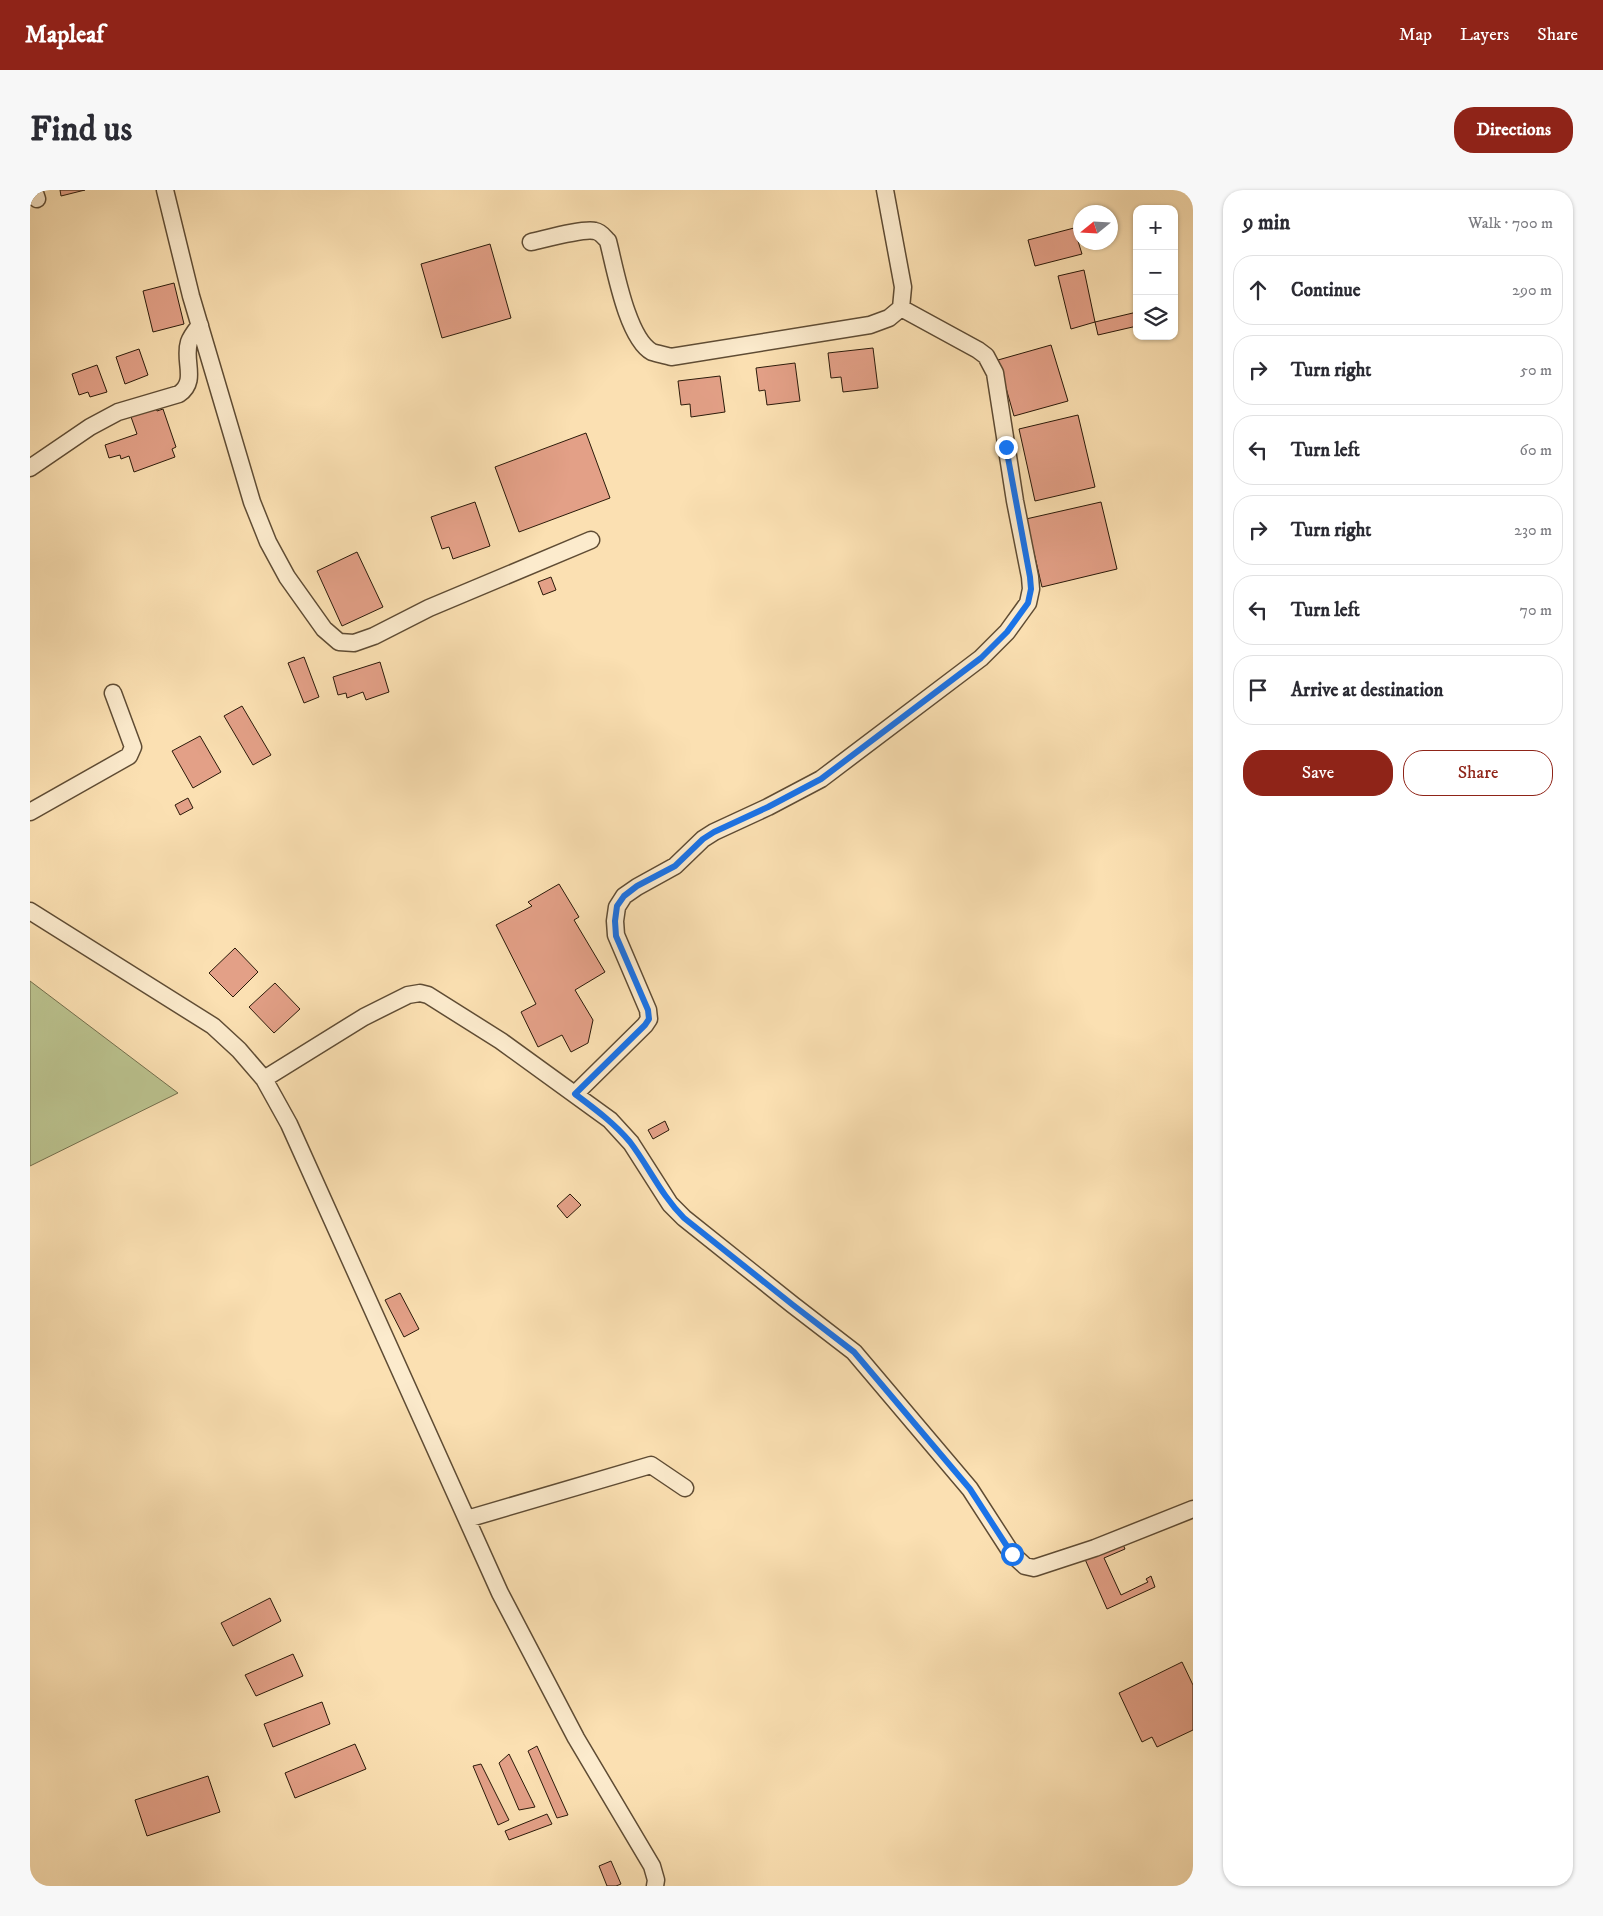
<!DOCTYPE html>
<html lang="en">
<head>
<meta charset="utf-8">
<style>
  :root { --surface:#fff; --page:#f7f7f7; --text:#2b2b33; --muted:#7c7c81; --line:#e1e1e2; --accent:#8f2418 }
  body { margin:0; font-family:"IM FELL DW Pica",serif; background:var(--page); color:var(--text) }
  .controls { position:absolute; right:15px; top:15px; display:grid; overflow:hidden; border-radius:10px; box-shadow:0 1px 4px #0004 }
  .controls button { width:45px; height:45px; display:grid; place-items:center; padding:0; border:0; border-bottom:1px solid var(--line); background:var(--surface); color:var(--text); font:25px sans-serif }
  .compass { position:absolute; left:1043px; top:15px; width:45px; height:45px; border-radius:50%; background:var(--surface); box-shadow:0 1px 4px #0004; rotate:252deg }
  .stop { position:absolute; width:15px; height:15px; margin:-11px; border:4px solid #1a73e8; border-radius:50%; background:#fff }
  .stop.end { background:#1a73e8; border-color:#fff; box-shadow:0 1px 5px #0008 }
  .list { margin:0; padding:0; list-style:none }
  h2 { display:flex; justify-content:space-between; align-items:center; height:65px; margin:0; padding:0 20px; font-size:21px }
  h2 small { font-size:16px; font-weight:400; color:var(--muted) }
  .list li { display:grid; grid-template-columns:32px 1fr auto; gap:15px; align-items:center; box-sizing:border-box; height:70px; margin:0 10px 10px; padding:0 10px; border:1px solid var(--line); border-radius:20px }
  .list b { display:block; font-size:19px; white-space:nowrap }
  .list em { font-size:16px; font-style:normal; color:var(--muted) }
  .actions { display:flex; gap:10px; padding:15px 20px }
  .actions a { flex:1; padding:11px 0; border:1px solid var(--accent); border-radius:20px; text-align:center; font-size:18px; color:var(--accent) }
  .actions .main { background:var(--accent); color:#fff }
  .icon { flex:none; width:28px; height:28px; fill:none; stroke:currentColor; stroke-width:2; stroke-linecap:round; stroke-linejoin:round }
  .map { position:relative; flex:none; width:1163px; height:1696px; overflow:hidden; border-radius:20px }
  header { display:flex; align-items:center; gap:30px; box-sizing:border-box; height:70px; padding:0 25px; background:var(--accent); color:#fff }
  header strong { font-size:24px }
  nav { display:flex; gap:28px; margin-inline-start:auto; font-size:18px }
  .intro { display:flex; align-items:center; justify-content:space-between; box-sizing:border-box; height:120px; padding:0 30px }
  h1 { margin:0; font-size:35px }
  .button { padding:12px 22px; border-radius:20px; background:var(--accent); color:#fff; font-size:18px; font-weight:700 }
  main { display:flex; gap:30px; padding:0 30px }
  aside { flex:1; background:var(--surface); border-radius:20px; box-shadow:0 1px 4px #0004 }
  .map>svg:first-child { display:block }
  .green { fill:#bbc38f; stroke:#736e4c }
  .building { fill:#e3a087; stroke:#2b1a0a }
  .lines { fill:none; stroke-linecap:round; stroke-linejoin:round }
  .minor-casing { stroke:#5f4c34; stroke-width:19 }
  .minor { stroke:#fcebcd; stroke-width:16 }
  .route { stroke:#1a73e8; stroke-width:6 }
</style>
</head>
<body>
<header>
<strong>Mapleaf</strong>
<nav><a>Map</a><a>Layers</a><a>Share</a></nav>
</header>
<div class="intro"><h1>Find us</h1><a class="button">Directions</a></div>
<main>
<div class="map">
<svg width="1163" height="1696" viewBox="0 0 1163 1696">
  <rect width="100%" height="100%" fill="#fbe0b2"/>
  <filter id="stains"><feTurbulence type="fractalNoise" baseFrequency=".004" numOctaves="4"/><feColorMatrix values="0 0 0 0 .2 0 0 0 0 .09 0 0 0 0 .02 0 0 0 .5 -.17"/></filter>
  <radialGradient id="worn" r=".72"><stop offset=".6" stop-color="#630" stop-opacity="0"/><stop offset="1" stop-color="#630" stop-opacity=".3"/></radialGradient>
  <path class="green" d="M0,791L148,903L0,976Z"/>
  <path class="building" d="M30,0H55L31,6Z
    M1044,38L1052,64L1005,76L998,50Z
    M460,54L481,128L412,148L391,74Z
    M1054,80L1065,132L1041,139L1028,86Z
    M144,93L154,134L123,142L113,101Z
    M1107,122V136L1068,145L1065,132Z
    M1021,155L1038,211L984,226L968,170Z
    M843,158L848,198L813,202L811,187L801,188L798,163Z
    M109,159L118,185L95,194L86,167Z
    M765,173L770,211L737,215L735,200L729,201L726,178Z
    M67,175L77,202L60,207L58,202L49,205L42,184Z
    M690,186L695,222L661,227L660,214L651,215L648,191Z
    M125,215L127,221L133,219L146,257L142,259L145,267L104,282L99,266L91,269L90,265L79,268L75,255L107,244L100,224Z
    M1048,225L1065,297L1005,311L989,239Z
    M556,243L580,308L489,342L465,277Z
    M445,312L460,356L423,369L419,357L412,359L401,327Z
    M1071,312L1087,379L1012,397L996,329Z
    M327,362L353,417L312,436L287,381Z
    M521,387L526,400L513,405L508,392Z
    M274,467L289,507L274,513L258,473Z
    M350,472L359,502L336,510L333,502L317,508L316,503L308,505L303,487Z
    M212,516L241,565L223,575L194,526Z
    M170,546L191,582L163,598L142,561Z
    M158,608L163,618L150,625L145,615Z
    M529,694L549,727L544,730L575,782L545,800L563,830L558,853L541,862L532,845L508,857L491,822L506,814L466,735L502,716L498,712Z
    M205,758L228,782L203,807L179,783Z
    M245,793L270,819L244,843L219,817Z
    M635,931L639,940L623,949L618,940Z
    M540,1004L551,1015L537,1028L527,1016Z
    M370,1103L389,1139L374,1147L355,1110Z
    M1091,1350L1095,1359L1074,1368L1091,1405L1118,1392L1116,1389L1121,1386L1125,1397L1077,1419L1054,1367Z
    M240,1408L251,1431L203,1456L191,1433Z
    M263,1464L273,1486L226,1506L215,1485Z
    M1152,1472L1163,1495V1540L1127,1557L1122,1547L1112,1552L1089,1503Z
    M292,1512L300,1534L243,1557L234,1534Z
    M325,1554L336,1579L265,1608L255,1583Z
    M507,1556L538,1625L527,1628L498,1561Z
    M479,1564L505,1617L489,1620L469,1573Z
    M451,1574L479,1630L468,1635L443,1576Z
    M178,1586L190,1622L117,1646L105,1610Z
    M517,1624L522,1634L479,1650L475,1641Z
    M581,1671L591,1694L586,1696H577L569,1676Z"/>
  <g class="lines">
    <g class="minor-casing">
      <path id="minor" d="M4,0L7,9
        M135,0L161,106L222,312L238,352L257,387L294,439L309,452L324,453L344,446L399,418L561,350
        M501,52C515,49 554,38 565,41C571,42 574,47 578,51C585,78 597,148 622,162C628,164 635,165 641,167L840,135L859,128L871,118L873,97L855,0
        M0,278L60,237L88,222L149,204C168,191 153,171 159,152C161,146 166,140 170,135
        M0,622L99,566L103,557L83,503
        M0,721L183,836L209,860L234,889L259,934L470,1403L546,1548L622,1676L626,1690L625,1696
        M234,889L334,827L378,805L390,803L398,805L471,851L580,930L601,953L640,1014L654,1028L763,1115L824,1162L940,1299L982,1364L995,1376L1004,1378L1065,1358L1163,1319
        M545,904L615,835L619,829L618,820L586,745L585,731L587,717L594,706L607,697L645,676L673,649L684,642L738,617L791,589L951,468L977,442L998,413L1001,399L1000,387L985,311L965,183L956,166L948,160L871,118
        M437,1329L621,1275L655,1298"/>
    </g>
    <use href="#minor" class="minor"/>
  </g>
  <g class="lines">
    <path class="route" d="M976,257L1000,387L1001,399L998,413L977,442L951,468L791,589L738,617L684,642L673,649L645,676L607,696L594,706L587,716L585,731L586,746L618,820L619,829L615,835L545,904C565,919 584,933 600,952C619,977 631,1005 654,1028L763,1115L824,1162L940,1299L982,1364"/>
  </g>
  <rect width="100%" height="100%" filter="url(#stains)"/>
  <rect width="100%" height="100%" fill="url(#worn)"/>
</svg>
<div class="controls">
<button>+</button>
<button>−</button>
<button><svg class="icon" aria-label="layers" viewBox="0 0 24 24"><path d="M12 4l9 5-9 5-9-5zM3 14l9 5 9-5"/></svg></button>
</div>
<svg class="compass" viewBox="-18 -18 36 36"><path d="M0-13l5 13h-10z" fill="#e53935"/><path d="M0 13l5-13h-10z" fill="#7c7c81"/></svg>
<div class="stop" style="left:982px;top:1364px"></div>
<div class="stop end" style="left:976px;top:257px"></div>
</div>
<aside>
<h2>9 min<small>Walk · 700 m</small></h2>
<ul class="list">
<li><svg class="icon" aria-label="ahead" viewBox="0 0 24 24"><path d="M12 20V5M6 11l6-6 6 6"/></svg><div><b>Continue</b></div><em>290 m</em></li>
<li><svg class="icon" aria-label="right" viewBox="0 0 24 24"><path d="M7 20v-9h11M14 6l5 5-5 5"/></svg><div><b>Turn right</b></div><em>50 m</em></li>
<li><svg class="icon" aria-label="left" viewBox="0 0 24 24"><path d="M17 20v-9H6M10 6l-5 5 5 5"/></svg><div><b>Turn left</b></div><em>60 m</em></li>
<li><svg class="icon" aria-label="right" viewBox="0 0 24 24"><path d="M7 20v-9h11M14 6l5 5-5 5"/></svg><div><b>Turn right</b></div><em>230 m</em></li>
<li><svg class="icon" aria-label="left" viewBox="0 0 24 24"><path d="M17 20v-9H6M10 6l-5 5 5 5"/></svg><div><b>Turn left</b></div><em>70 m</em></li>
<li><svg class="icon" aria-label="arrive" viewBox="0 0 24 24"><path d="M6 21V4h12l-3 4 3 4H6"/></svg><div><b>Arrive at destination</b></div></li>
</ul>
<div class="actions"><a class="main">Save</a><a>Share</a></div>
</aside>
</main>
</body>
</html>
